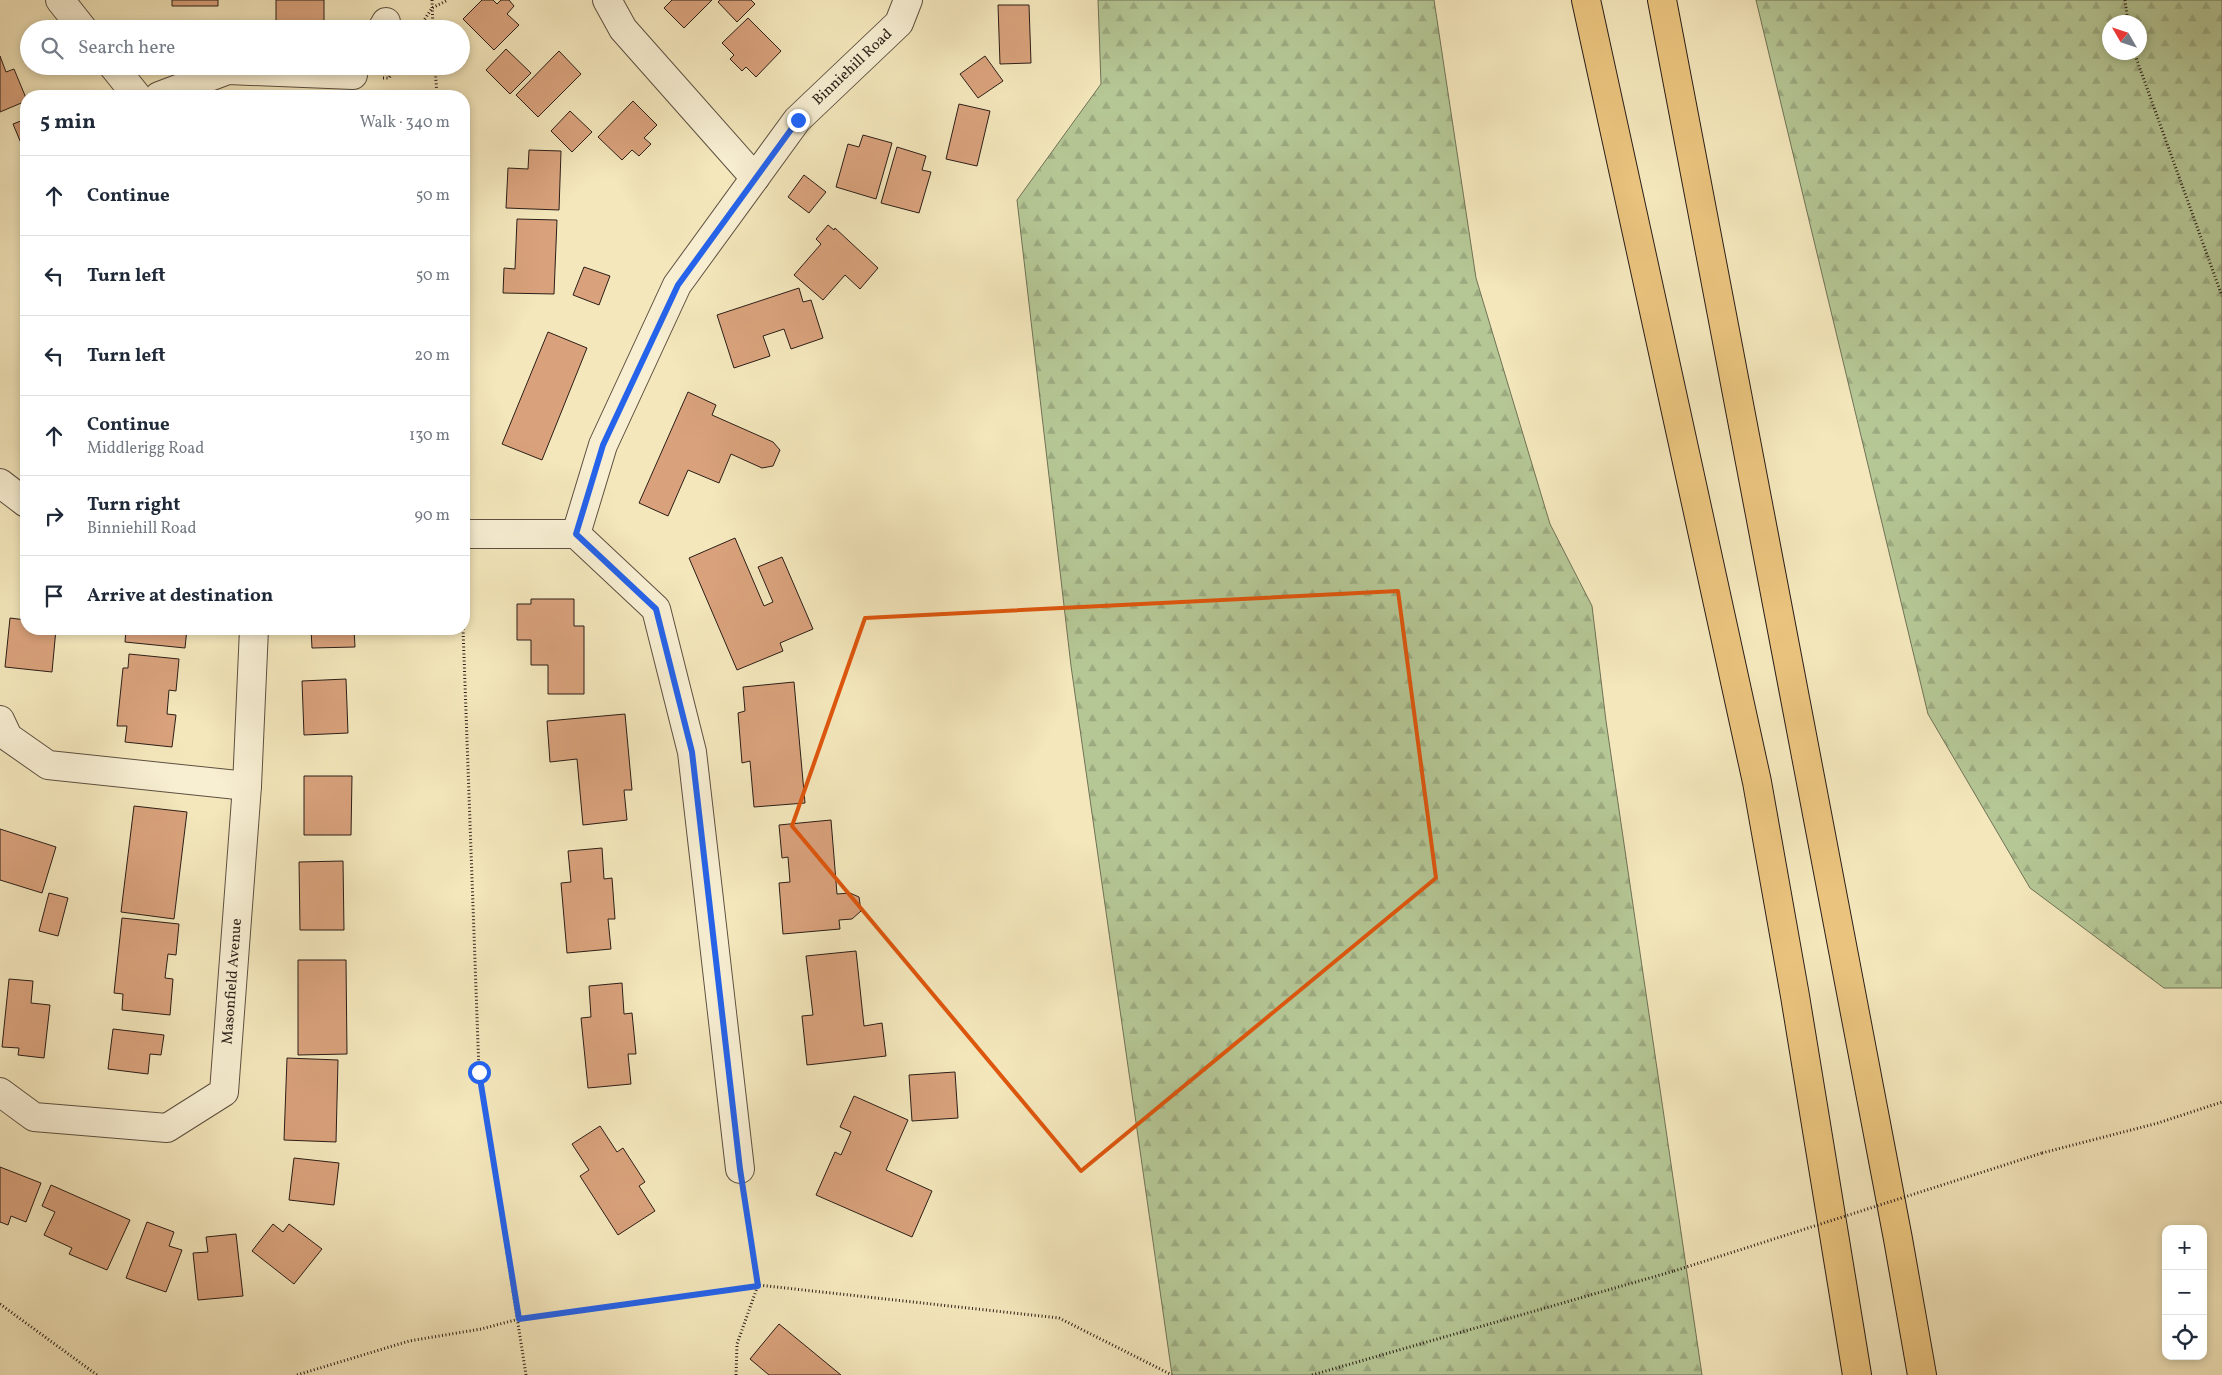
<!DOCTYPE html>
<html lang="en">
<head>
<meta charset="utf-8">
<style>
  :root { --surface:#fff; --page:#f6f6f7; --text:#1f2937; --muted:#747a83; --line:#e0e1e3 }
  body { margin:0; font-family:Vollkorn,serif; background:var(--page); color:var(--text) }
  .controls { position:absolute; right:15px; bottom:15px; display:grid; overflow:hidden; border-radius:10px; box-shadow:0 2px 8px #0003 }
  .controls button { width:45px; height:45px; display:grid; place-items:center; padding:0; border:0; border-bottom:1px solid var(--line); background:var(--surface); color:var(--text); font:25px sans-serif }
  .compass { position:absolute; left:2102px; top:15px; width:45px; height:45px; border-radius:50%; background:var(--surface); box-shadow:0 2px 8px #0003; rotate:309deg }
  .stop { position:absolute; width:15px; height:15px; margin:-11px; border:4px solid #2563eb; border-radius:50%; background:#fff }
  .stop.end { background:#2563eb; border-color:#fff; box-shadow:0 1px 5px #0008 }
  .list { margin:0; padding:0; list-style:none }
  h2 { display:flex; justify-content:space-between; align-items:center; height:65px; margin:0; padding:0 20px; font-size:21px }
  h2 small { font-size:16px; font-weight:400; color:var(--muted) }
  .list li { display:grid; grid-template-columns:32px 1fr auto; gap:15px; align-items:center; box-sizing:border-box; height:80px; padding:0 20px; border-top:1px solid var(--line) }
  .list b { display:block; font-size:19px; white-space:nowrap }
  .list p { margin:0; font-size:16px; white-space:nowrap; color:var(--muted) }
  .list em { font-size:16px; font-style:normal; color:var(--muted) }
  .icon { flex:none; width:28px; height:28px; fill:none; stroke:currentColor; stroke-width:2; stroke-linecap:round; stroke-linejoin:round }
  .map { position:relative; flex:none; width:2222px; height:1375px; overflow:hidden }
  .search { position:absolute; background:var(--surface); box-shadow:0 2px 8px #0003; left:20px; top:20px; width:450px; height:55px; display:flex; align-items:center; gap:12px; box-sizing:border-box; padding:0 18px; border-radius:28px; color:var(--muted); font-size:19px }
  .panel { position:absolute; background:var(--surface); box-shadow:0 2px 8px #0003; left:20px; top:90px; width:450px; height:545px; border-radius:20px }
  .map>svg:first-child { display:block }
  .forest { fill:url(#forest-firs); stroke:#707256; fill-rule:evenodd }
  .building { fill:#d9a27c; stroke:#2b1e17 }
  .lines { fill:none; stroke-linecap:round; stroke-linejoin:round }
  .minor-casing { stroke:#5d5040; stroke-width:30 }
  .motorway-casing { stroke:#2b1e17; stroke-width:30 }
  .path { stroke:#2b1e17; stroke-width:3; stroke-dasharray:1 2.5; stroke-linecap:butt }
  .minor { stroke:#f8efd3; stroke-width:28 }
  .motorway { stroke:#eac47e; stroke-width:28 }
  .path-bridge { stroke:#2b1e17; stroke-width:3; stroke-dasharray:1 2.5; stroke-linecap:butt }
  .route { stroke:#2563eb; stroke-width:6 }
  .marked { fill:none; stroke:#df560d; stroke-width:4; stroke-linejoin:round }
  .labels { text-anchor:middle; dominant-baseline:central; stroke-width:4; stroke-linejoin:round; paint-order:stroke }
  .street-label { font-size:15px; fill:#2b1e17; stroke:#f8efd3 }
</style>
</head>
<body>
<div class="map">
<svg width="2222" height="1375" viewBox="0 0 2222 1375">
  <defs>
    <pattern id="forest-firs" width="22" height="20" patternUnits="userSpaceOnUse" patternTransform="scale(1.25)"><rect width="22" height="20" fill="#b5c795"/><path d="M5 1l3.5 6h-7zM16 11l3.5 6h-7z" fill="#9caa80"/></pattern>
  </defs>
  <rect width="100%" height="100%" fill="#f4e7bc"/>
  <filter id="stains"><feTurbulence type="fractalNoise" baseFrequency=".004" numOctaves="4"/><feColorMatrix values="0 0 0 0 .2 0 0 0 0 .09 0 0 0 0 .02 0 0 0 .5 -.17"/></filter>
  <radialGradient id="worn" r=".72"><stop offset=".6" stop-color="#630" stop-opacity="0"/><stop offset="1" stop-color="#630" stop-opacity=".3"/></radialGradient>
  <path class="forest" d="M1098,0H1434L1476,278L1550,524L1592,606L1606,721L1702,1375H1172L1071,666L1017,200L1101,84Z
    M1756,0H2222V988H2164L2030,888L1928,714ZM2110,22H2140V52H2110Z"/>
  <path class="building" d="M172,0H218V6H172Z
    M276,0H324V29H276Z
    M482,0H493L497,4L501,0H509L514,6L507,14L519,25L494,50L463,19Z
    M672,0H712L684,28L664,8Z
    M720,0H751L755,4L737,22L718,2Z
    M998,5H1029L1031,63L1000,64Z
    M748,18L781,51L756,77L746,67L742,71L730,59L734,55L722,43Z
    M506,49L531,73L510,94L486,70Z
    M559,51L581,74L538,117L516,95Z
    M0,56L6,72L14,69L26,98V101L0,112Z
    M985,56L1003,81L978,98L960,74Z
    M633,101L657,125L644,138L651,144L639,156L632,150L622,160L598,137Z
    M959,104L990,111L977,166L946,159Z
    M570,111L592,132L572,152L551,131Z
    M26,119V155L13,124Z
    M863,135L892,143L876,199L836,187L848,144L859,147Z
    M897,147L926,156L922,170L931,172L919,213L881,203Z
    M529,150L561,151L559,210L506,208L508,168L528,169Z
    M804,175L826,192L809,213L788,197Z
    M517,219L557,220L554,294L503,293L504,268L515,269Z
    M828,225L834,230L835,228L878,268L860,289L845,275L823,300L794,275L821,244L816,239Z
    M584,267L610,276L599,305L573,295Z
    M799,288L803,302L811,300L823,338L791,349L784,329L763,336L770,356L734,368L717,315Z
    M548,332L587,348L542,460L502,444Z
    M688,392L716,405L712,415L773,442L780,450L773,466L762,468L731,454L719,483L688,470L668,516L639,503Z
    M735,538L764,606L773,602L758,567L782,557L813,629L780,643L783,651L737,670L689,558Z
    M531,599H574V626H584V694H548V665H531V640H517V604H531Z
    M10,618L26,620V629H56L52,672L5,667Z
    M126,629H187L185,648L125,642Z
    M311,629H354L355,647L312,648Z
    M129,654L179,659L176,691L169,690L167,714L176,715L172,747L125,742L127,726H117L123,668H128Z
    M346,679L348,733L304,735L302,681Z
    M794,682L805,803L754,807L750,761L742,763L738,713L745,711L743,687Z
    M625,714L632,790H624L627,820L583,825L577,759L550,762L547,721Z
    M304,776H352L351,835H304Z
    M134,806L187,812L174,919L121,912Z
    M831,820L837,894L850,893L859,897L861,911L852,919L839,920L840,929L783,934L779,883L790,882L788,857L782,858L779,825Z
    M0,829L56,847L42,893L0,880Z
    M602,848L604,879L612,878L615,919H608L611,949L567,953L561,883L571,882L568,851Z
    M343,861L344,930H300L299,862Z
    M49,893L68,898L58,936L39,931Z
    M122,918L179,924L176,955L168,954L165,978L173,979L170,1015L122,1010L123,994L114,993Z
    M856,951L864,1026L882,1023L886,1056L807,1065L802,1016L813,1015L806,956Z
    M298,960H346L347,1054L298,1055Z
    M9,979L33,981L31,1003L50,1005L44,1058L18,1055L19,1048L2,1047Z
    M622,983L624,1014L632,1013L636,1054H628L631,1084L588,1088L581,1018L591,1017L589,986Z
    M113,1029L164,1035L161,1055L150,1054L148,1074L108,1069Z
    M287,1058L338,1060L336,1142L284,1140Z
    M955,1072L958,1118L912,1121L909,1075Z
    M854,1096L908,1120L886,1170L932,1191L912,1237L816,1195L835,1152L841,1155L851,1132L840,1127Z
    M600,1126L617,1152L623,1148L645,1182L639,1186L655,1211L618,1235L580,1176L589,1170L572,1144Z
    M294,1158L339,1163L334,1205L289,1200Z
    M0,1167L41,1183L26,1222L11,1216L8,1225L0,1222Z
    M51,1185L130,1220L107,1270L69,1254L72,1248L44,1235L55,1212L42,1206Z
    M147,1222L174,1232L169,1246L182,1250L166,1292L126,1278Z
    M273,1224L283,1232L289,1224L322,1249L294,1284L252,1251Z
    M236,1234L243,1296L198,1300L193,1253L208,1252L206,1237Z
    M779,1324L841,1375H769L750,1359Z"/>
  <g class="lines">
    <g class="minor-casing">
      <g id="minor">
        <path d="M60,0L83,29"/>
        <path d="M607,0L623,29L755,178"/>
        <path d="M382,29L386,22"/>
        <path d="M113,66L137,96"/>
        <path d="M159,96L228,70L353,75"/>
        <path d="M0,483L26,503"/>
        <path d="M464,534H576L656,609L692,752L740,1169"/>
        <path id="s1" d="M576,534L603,445L677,285L797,120L899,23L908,0"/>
        <path d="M0,720L8,737L48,765L247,786"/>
        <path id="s2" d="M0,1092L34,1117L167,1128L224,1092L247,786L254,629"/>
      </g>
    </g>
    <g class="motorway-casing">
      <path id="motorway" d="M1586,0L1757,782L1795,996L1857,1375
        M1662,0L1898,1239L1922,1375"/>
    </g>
    <path class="path" d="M432,0L433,29
      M2125,0L2128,22
      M419,28L432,8L448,0
      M2134,52L2222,296
      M435,66L437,96
      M383,78H389L396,66
      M463,629L479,1072L526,1375
      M2042,1153L2158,1123L2222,1102
      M0,1304L97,1375
      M297,1375L409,1341L481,1329L519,1319L758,1285L1059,1318L1172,1375
      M736,1375L737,1344L758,1285L745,1199
      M1312,1375L1674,1271"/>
    <use href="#minor" class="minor"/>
    <use href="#motorway" class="motorway"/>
    <path class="path-bridge" d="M1674,1271L2042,1153"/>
  </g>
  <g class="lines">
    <path class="route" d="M479,1072L519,1319L758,1286L740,1169L692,752L656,609L576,534L603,445L678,285L798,120"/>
  </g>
  <path class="marked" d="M1398,591L1436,878L1081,1171L792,826L865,618Z"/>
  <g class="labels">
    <g class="street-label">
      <text stroke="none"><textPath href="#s1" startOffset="550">Binniehill Road</textPath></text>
      <text stroke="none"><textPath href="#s2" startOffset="354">Masonfield Avenue</textPath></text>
    </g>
  </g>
  <rect width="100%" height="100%" filter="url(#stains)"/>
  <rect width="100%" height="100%" fill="url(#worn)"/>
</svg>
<div class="controls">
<button>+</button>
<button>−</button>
<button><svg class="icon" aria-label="locate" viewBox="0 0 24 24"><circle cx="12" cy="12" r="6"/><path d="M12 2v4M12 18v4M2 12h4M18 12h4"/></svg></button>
</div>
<svg class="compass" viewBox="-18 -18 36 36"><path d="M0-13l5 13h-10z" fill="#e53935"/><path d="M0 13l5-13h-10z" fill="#747a83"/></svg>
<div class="stop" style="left:479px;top:1072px"></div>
<div class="stop end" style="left:798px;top:120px"></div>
<div class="search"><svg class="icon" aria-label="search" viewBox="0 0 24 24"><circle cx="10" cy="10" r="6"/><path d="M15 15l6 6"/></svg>Search here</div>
<section class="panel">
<h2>5 min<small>Walk · 340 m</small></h2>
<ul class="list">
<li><svg class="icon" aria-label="ahead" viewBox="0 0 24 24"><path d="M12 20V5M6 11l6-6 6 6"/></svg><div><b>Continue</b></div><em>50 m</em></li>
<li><svg class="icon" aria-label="left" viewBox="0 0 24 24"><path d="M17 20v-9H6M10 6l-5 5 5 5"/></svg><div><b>Turn left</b></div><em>50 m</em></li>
<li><svg class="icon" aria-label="left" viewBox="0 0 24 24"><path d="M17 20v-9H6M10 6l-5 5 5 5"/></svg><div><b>Turn left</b></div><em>20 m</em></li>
<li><svg class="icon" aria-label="ahead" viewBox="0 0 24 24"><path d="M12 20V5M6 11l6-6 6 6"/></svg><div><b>Continue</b><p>Middlerigg Road</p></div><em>130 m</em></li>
<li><svg class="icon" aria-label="right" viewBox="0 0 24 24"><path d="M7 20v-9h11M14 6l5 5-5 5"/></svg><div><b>Turn right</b><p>Binniehill Road</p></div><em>90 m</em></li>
<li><svg class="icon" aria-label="arrive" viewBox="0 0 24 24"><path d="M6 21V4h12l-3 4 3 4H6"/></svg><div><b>Arrive at destination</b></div></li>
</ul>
</section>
</div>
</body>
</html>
